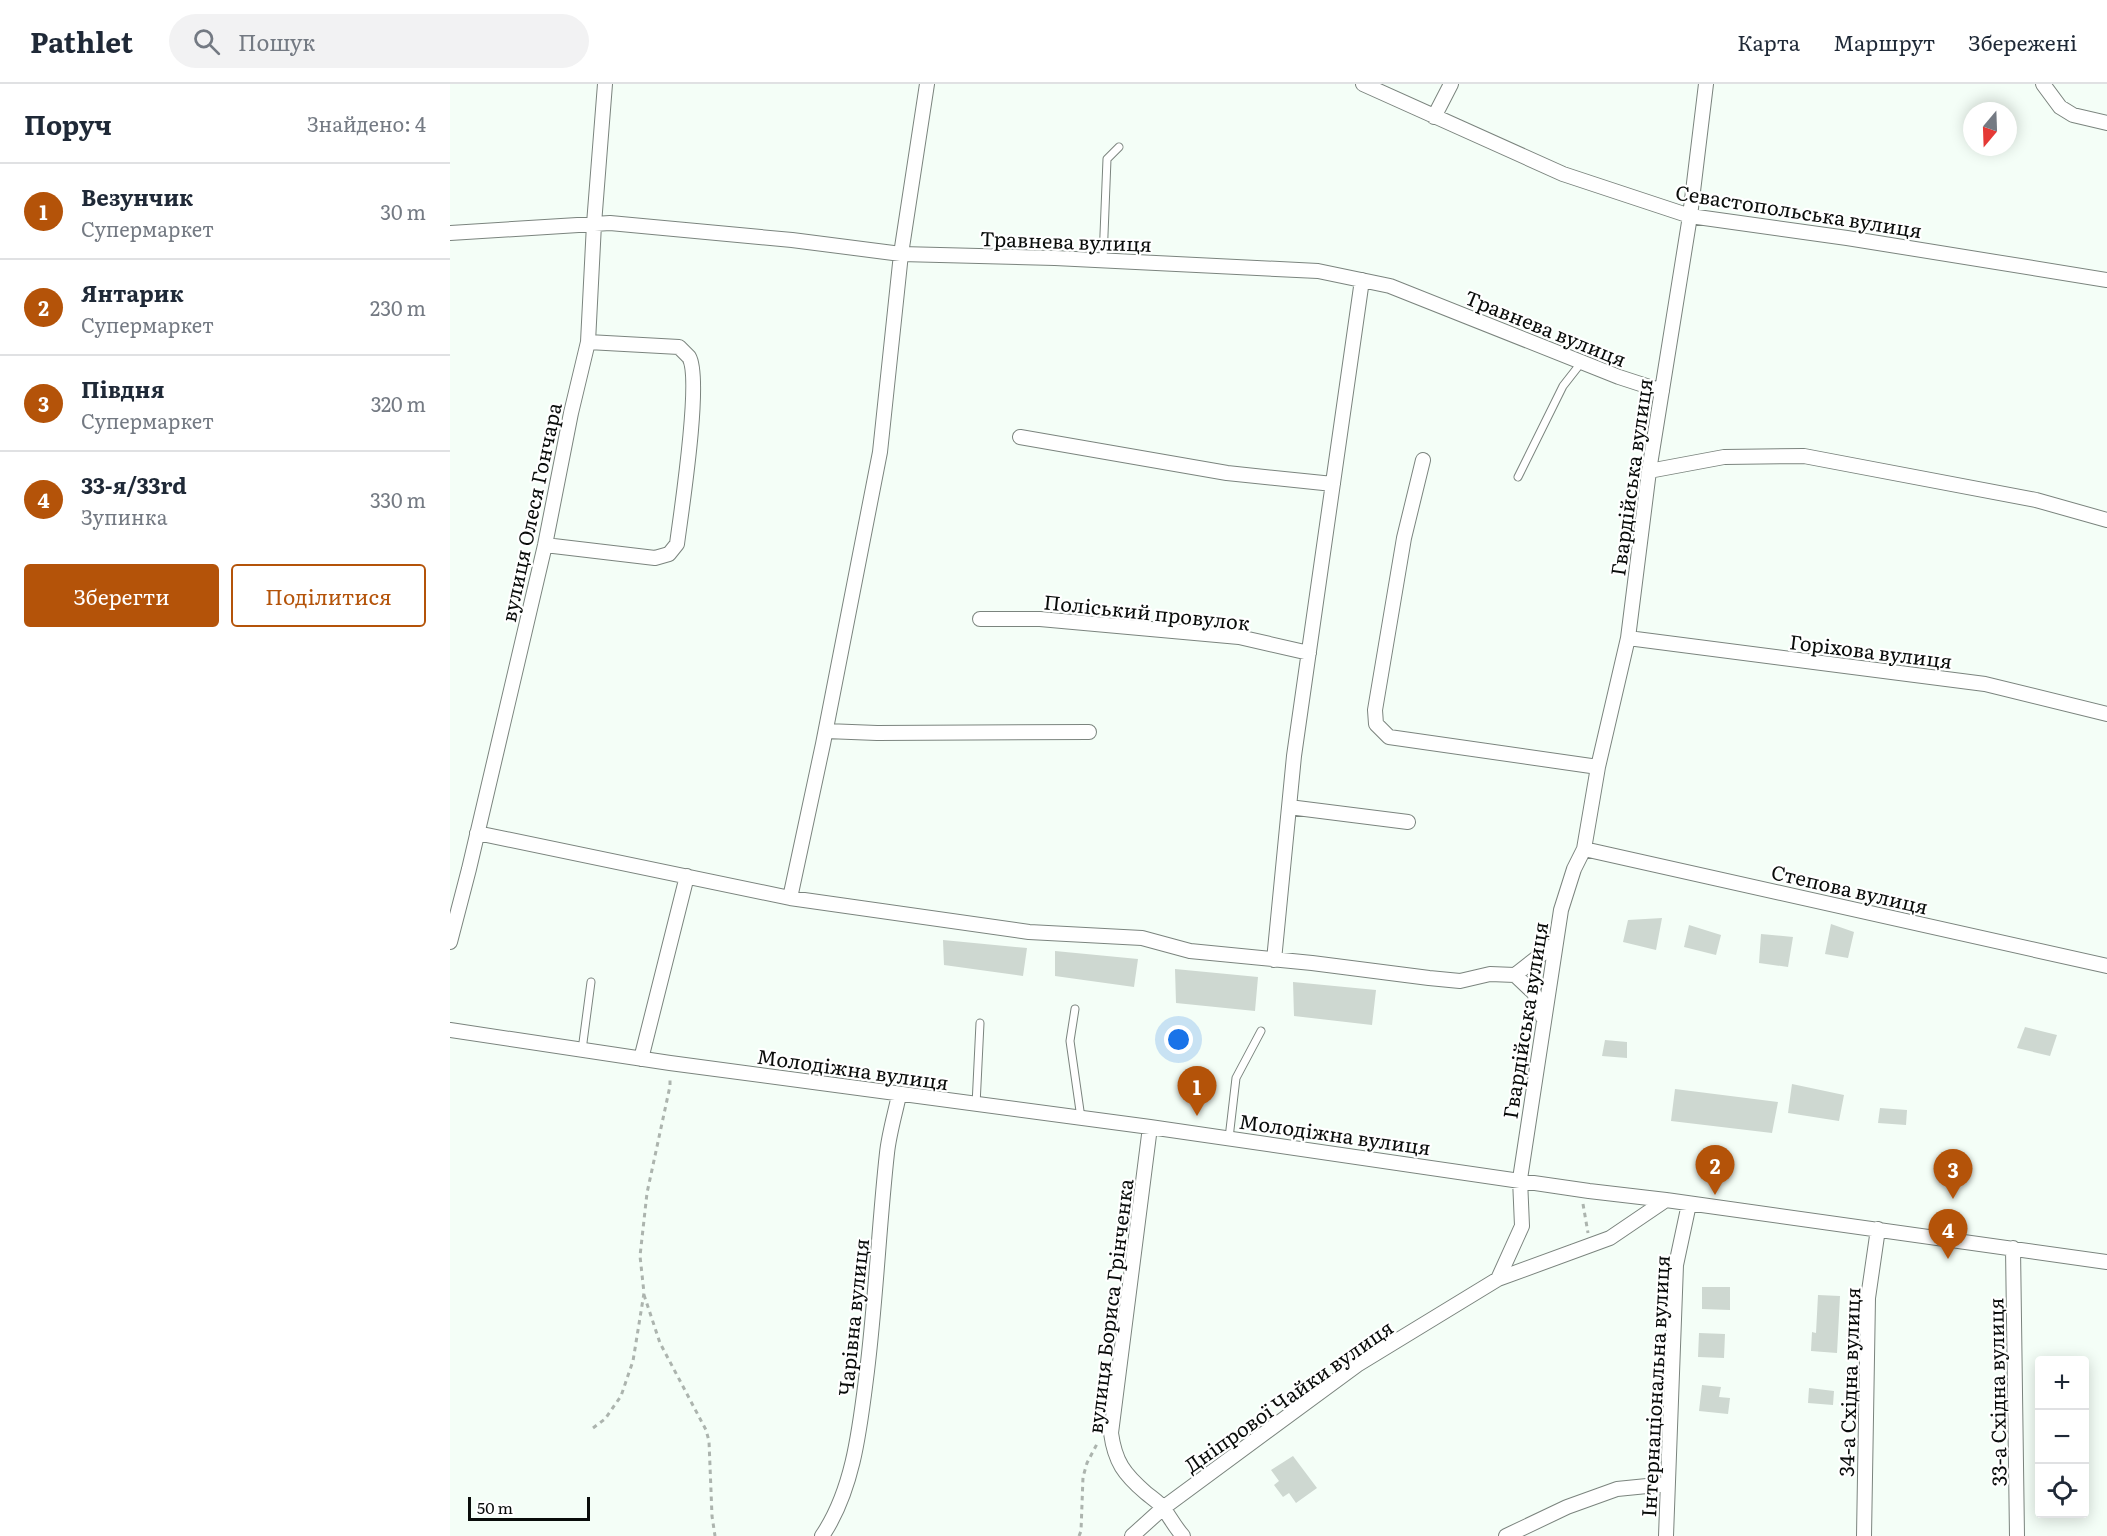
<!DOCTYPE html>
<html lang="uk">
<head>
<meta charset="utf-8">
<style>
  :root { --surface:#fff; --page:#f2f2f3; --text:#1f2937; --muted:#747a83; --line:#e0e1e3; --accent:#b45309 }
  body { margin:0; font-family:Literata,serif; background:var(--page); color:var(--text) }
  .controls { position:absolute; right:18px; bottom:18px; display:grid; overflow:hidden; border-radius:6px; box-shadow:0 3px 15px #0003 }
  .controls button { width:54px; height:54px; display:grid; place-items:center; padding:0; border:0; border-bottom:2px solid var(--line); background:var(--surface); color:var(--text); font:30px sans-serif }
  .compass { position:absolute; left:1513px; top:18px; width:54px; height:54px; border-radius:50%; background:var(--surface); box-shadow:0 3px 15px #0003; rotate:199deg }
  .scale { position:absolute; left:18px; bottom:15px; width:122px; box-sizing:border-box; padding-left:6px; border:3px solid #090c0a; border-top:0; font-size:16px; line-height:21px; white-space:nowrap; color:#090c0a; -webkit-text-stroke:4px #fff; paint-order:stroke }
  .you { position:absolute; left:729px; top:956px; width:21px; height:21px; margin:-15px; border:4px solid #fff; border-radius:50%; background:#1a73e8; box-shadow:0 0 0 9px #1a73e833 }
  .badge { display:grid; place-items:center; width:39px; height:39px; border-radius:50%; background:var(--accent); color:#fff; font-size:20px; font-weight:700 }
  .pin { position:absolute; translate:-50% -50px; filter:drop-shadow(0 2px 3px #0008) }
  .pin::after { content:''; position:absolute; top:32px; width:21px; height:18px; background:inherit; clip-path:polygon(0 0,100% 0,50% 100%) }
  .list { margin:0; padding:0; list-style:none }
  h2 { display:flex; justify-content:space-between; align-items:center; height:78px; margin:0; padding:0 24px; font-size:26px }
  h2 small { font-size:20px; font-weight:400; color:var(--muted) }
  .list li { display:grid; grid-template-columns:39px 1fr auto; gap:18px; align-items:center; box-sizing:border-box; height:96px; padding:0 24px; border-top:2px solid var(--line) }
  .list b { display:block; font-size:22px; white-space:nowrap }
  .list p { margin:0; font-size:20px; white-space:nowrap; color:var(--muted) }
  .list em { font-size:20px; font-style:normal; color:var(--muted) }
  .actions { display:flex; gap:12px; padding:18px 24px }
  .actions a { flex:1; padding:14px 0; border:2px solid var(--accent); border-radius:6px; text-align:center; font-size:21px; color:var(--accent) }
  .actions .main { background:var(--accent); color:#fff }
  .icon { flex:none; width:33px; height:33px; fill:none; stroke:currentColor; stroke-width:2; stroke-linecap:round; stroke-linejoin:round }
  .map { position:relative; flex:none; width:1657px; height:1452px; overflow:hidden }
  header { display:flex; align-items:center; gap:36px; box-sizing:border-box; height:84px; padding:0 30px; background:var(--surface); border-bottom:2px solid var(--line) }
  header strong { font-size:28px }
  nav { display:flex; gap:33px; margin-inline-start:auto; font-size:21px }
  .search { width:420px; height:54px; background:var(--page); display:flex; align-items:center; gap:15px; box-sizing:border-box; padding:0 21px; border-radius:33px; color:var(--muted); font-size:22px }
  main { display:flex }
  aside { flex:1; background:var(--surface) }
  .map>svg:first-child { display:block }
  .building { fill:#ced8d1 }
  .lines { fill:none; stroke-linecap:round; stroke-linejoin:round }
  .lane-casing { stroke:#7b847e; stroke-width:9 }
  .street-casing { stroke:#7b847e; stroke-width:16 }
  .path { stroke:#acb4ae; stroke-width:3; stroke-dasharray:4.5 4.5; stroke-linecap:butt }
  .lane { stroke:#fff; stroke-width:7 }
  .street { stroke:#fff; stroke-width:14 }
  .labels { text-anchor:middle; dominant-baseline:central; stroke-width:4.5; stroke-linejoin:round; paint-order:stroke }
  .street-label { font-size:20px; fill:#090c0a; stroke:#fff }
</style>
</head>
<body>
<header>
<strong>Pathlet</strong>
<div class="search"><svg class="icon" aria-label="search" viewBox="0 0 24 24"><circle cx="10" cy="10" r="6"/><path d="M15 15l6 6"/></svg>Пошук</div>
<nav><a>Карта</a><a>Маршрут</a><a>Збережені</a></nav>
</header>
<main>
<aside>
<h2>Поруч<small>Знайдено: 4</small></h2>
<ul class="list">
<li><span class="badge">1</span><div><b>Везунчик</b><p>Супермаркет</p></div><em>30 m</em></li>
<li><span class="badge">2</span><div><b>Янтарик</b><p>Супермаркет</p></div><em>230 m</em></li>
<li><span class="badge">3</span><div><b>Півдня</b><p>Супермаркет</p></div><em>320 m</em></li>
<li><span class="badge">4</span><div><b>33-я/33rd</b><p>Зупинка</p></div><em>330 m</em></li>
</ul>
<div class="actions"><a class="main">Зберегти</a><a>Поділитися</a></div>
</aside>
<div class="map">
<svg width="1657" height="1452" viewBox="0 0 1657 1452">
  <rect width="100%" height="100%" fill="#f4fef7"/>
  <path class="building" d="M1212,834L1206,866L1173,858L1178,836Z
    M1381,840L1404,848L1398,874L1375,870Z
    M1239,841L1271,851L1266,871L1234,863Z
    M1311,850L1343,853L1338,883L1309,879Z
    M493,856L577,864L573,892L494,881Z
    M605,867L688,875L684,903L605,892Z
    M725,885L808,893L805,927L726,919Z
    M843,898L926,906L922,941L844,932Z
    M1575,943L1607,951L1600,972L1567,964Z
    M1155,956L1177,958V974L1152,972Z
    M1342,1000L1394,1011L1389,1037L1338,1029Z
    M1225,1005L1328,1018L1322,1049L1221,1037Z
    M1430,1024L1457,1026L1456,1041L1428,1039Z
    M1252,1203H1280V1226L1252,1225Z
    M1368,1211L1390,1212L1387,1269L1361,1267L1362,1248L1366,1249Z
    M1249,1249L1275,1250L1274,1274L1248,1273Z
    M1252,1301L1271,1303L1269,1313L1280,1314L1278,1330L1249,1327Z
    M1359,1304L1384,1307L1383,1321L1358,1319Z
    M843,1372L867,1404L846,1419L839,1409L833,1413L824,1401L829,1397L821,1386Z"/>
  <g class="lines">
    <g class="lane-casing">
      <path id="lane" d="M653,176L657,75L669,63
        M1068,393L1113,302L1131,279
        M625,925L620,957L631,1034
        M132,966L141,898
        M526,1021L530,939
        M779,1054L786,994L811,947"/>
    </g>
    <g class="street-casing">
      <path id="street" d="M913,0L1113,90L1240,132L1397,154L1657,196
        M1593,0L1610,23L1623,31L1657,39
        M984,33L1001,0
        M0,149L160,139L342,156L451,170L605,174L868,187L940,202L1169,293L1212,307
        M570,353L777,389L883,400
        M973,376L954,454L925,626L926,640L939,653L1148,683
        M1199,387L1274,373L1354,372L1586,416L1657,436
        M95,461L205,474L219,470L227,460C231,429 252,295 239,273C236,270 232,266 229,263L138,258
        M530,535H590L789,553L859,569
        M1178,554L1535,600L1657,630
        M376,647L427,649L639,648
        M839,723L958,738
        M27,749L340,814L579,848L692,854L740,867L862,879L979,894L1010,897L1040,890L1065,891L1084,909L1093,934
        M1134,765L1657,882
        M340,814L373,660L430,368L451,170L477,0
        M0,858L19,785L95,461L121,329L138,258L144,140L155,0
        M824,876L844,672L912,196
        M1065,891L1106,859
        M0,946L220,979L700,1043L1139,1107L1216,1116L1657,1178
        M191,975L237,792
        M700,1043L661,1349C665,1378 674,1390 696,1409C702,1414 710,1419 714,1425C721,1435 725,1443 733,1452
        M1563,1164L1567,1452
        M1048,1195L1072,1142L1070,1095L1111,826L1124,785L1134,765L1148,683L1178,554L1199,387L1240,132L1256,0
        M372,1452C404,1405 410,1342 417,1287C426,1214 429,1141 437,1069C439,1050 445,1030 449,1011
        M682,1452L713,1424L907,1281L1048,1195L1160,1154L1216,1116
        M1056,1452L1117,1423L1167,1405L1217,1400
        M1216,1452L1226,1181L1239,1120
        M1414,1452L1418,1214L1428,1145"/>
    </g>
    <path class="path" d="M1133,1120L1138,1149
      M194,1211L210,1259L256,1346L259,1357L262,1432L265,1452
      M143,1344L155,1335L171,1312L183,1277L194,1209L190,1172L197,1109L220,1002V993
      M629,1452L631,1447L633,1393L637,1379L648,1358"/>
    <use href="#lane" class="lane"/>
    <use href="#street" class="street"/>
  </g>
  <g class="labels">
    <g class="street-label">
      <text transform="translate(1349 126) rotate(9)">Севастопольська вулиця</text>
      <text transform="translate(616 156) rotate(2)">Травнева вулиця</text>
      <text transform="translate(1096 243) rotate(22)">Травнева вулиця</text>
      <text transform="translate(1180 393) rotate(-82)">Гвардійська вулиця</text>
      <text transform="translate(80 428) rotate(-78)">вулиця Олеся Гончара</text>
      <text transform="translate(697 527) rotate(6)">Поліський провулок</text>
      <text transform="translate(1421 566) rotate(7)">Горіхова вулиця</text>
      <text transform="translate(1400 804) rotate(13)">Степова вулиця</text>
      <text transform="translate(1074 936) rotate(-81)">Гвардійська вулиця</text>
      <text transform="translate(403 984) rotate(8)">Молодіжна вулиця</text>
      <text transform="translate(885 1049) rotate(8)">Молодіжна вулиця</text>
      <text transform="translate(659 1222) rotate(-83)">вулиця Бориса Грінченка</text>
      <text transform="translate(402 1233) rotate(-84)">Чарівна вулиця</text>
      <text transform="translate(1398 1298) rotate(-88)">34-а Східна вулиця</text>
      <text transform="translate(1204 1302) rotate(-87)">Інтернаціональна вулиця</text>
      <text transform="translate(1546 1308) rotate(-91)">33-а Східна вулиця</text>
      <text transform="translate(838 1311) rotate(-35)">Дніпрової Чайки вулиця</text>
    </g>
  </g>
</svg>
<div class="controls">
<button>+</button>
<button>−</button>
<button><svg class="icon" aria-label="locate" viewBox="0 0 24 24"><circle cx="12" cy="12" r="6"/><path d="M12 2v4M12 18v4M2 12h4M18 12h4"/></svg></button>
</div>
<svg class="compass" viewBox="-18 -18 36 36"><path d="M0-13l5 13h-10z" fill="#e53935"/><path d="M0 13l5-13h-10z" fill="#747a83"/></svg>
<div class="scale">50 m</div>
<div class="you"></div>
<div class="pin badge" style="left:747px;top:1032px">1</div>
<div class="pin badge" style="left:1265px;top:1111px">2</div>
<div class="pin badge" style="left:1503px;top:1115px">3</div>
<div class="pin badge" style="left:1498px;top:1175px">4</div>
</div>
</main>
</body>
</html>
